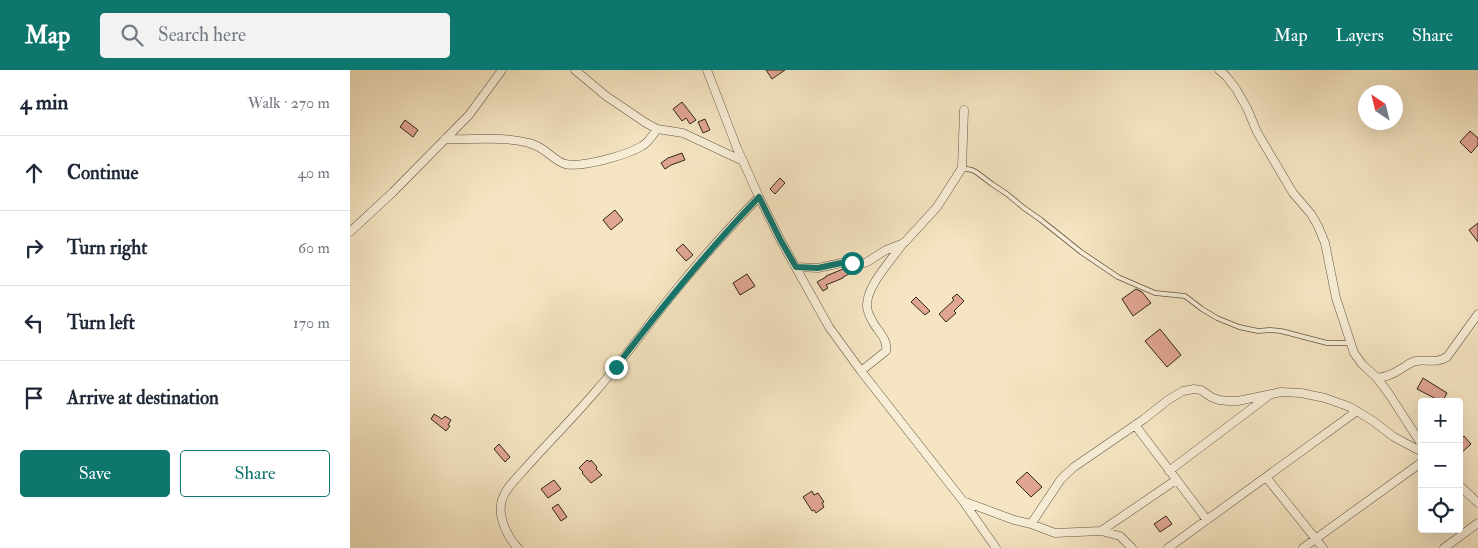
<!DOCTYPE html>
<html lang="en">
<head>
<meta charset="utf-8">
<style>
  :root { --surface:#fff; --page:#f2f2f3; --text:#1f2937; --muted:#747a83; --line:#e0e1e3; --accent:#0f766e }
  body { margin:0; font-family:"IM FELL Double Pica",serif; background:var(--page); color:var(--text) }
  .controls { position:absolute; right:15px; bottom:15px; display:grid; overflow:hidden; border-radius:5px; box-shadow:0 5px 20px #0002 }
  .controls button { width:45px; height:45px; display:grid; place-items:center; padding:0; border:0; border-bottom:1px solid var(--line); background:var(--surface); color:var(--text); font:25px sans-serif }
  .compass { position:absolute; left:1008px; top:15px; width:45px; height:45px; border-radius:50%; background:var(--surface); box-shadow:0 5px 20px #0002; rotate:325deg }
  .stop { position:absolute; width:15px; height:15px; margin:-11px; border:4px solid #0f766e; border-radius:50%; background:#fff }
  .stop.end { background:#0f766e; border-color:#fff; box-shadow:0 1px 5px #0008 }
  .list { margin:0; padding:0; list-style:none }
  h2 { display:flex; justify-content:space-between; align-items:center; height:65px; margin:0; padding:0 20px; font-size:21px }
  h2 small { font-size:16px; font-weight:400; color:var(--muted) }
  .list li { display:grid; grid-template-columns:32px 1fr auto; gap:15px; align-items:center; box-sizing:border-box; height:75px; padding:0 20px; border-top:1px solid var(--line) }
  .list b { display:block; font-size:19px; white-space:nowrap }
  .list em { font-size:16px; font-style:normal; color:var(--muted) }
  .actions { display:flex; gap:10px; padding:15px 20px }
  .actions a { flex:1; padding:11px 0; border:1px solid var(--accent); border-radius:5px; text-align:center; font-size:18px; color:var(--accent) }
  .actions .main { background:var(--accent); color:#fff }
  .icon { flex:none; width:28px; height:28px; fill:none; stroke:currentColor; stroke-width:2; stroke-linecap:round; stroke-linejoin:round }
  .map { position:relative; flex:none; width:1128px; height:478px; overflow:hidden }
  header { display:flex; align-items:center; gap:30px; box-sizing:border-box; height:70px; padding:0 25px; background:var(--accent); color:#fff }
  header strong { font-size:24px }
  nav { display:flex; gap:28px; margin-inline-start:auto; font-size:18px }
  .search { width:350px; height:45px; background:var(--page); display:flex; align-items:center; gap:12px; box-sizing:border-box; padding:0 18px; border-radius:5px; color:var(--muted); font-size:19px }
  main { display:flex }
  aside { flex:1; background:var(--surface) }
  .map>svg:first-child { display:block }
  .building { fill:#e1a593; stroke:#31261a }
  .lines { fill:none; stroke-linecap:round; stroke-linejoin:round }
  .service-casing { stroke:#625644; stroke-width:5.5 }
  .minor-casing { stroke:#625644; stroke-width:9 }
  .service { stroke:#f8eed7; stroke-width:4 }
  .minor { stroke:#f8eed7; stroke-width:8 }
  .route { stroke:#0f766e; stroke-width:6 }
</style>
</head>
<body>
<header>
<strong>Map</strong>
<div class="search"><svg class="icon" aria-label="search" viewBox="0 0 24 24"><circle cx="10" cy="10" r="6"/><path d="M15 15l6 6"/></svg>Search here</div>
<nav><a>Map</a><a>Layers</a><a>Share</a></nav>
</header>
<main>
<aside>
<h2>4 min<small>Walk · 270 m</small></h2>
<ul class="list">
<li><svg class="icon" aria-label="ahead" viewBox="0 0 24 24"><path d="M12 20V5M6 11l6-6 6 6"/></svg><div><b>Continue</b></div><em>40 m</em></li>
<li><svg class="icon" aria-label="right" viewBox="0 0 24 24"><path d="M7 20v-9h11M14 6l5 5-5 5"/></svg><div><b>Turn right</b></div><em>60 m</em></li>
<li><svg class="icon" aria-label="left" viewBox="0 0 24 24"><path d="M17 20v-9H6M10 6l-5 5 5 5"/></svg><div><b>Turn left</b></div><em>170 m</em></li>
<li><svg class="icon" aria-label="arrive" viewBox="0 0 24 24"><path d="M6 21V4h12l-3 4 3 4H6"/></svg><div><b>Arrive at destination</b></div></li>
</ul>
<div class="actions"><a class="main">Save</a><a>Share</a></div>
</aside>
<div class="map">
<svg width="1128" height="478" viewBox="0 0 1128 478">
  <rect width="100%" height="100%" fill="#f5e5c2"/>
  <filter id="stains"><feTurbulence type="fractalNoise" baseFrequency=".004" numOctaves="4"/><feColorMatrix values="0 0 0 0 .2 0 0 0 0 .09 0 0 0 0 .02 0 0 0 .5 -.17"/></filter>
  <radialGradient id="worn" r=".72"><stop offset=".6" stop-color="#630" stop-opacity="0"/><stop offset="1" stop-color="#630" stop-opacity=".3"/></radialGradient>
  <path class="building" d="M416,0H435L422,9Z
    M332,32L346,50L340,54L336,48L332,51L323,39Z
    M355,49L360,60L353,63L348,52Z
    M55,50L68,60L63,67L50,57Z
    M1120,61L1128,68V75L1121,83L1110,72Z
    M332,83L335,90L321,95L315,99L311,93L318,88Z
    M430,108L435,113L425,124L420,119Z
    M265,140L273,150L261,160L253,150Z
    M1128,153V172L1119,160Z
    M333,174L343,185L336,191L326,180Z
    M493,199H498L499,204L493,207V208L476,215L478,218L473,221L467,212L476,207V206Z
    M397,204L405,216L390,225L383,213Z
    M786,219L792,222L801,233L783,246L772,229Z
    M607,224L614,231L604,241L606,243L596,252L589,244L604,230L602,228Z
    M566,227L580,241L575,245L561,232Z
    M810,259L831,285L817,297L795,271Z
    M1073,308L1097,323L1092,332L1067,319Z
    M84,344L92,349L95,346L101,350L98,355L100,356L96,361L81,349Z
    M1114,366L1121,374L1109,385V371Z
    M149,374L160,387L155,392L144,379Z
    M237,390L240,392L241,390L247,397L246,399L252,405L241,413L232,403L233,402L229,398Z
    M677,402L692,417L681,427L666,412Z
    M204,410L211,419L198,428L191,419Z
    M462,421L464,425L468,423L474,432L472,433L474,437L466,443L464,440L462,441L453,427Z
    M208,434L217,447L211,451L202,438Z
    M816,446L822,454L810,462L804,454Z"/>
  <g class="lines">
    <g class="service-casing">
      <path id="service" d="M612,98L622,100L626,102L642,114L657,124L674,138L691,150L731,182L768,207L805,223L835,226L852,239L867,248L889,257L908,261L920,260L931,261L977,273H1000"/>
    </g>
    <g class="minor-casing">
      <path id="minor" d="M225,0L256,26L296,53L307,59L333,63L393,91
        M357,0L387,78L409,127L431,171L479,257L511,301L613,431L646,478
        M869,0L876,6L886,19L897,38L907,62L943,123L961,144L968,156L975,173L986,228L1004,283L1012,294L1027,308L1039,324L1072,375
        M95,69C123,70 152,66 179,73C196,77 202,90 215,94C232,98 277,85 292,76C298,73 303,65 307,59
        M0,162L43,122L119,45L152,0
        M446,197L468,198L491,193L511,194L517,192L536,180L554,173L587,137L612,98L614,40
        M511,301L536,281C538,270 529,262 524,254C521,249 517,242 517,236C516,216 542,190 553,173
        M1027,308C1034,307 1042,305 1049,300C1055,297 1060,292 1066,291C1078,289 1085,294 1097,287L1128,244
        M785,355L857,450
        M819,401L917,327
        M916,407L973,478
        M1109,415L1128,433
        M613,431L664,450L681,454L705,463L751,461L770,466L782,478
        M681,454L711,409L724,397L794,349L818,330L833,321L844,319L851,320L861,327L869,330L879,331H888L931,322L951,323L975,328L1000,337L1023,351L1044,367L1072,382
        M751,461L826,410
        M168,478C157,467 147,445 152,430C155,419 165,410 172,402C196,375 222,349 246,321C274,289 299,253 326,220C352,188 380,157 409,127
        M818,478L1007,341
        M953,478L1072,392
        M1094,478L1128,453"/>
    </g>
    <use href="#service" class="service"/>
    <use href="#minor" class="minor"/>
  </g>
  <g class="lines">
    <path class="route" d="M266,297C311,238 357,181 409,127L431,171L446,197L468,198L491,193H502"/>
  </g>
  <rect width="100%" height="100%" filter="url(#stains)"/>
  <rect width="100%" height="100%" fill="url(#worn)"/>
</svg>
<div class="controls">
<button>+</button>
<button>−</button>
<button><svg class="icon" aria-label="locate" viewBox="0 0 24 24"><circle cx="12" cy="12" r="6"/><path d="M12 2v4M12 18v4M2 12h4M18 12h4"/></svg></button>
</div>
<svg class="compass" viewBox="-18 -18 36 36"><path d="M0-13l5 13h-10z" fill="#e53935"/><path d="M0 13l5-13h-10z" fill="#747a83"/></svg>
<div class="stop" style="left:502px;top:193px"></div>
<div class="stop end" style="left:266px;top:297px"></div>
</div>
</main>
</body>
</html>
